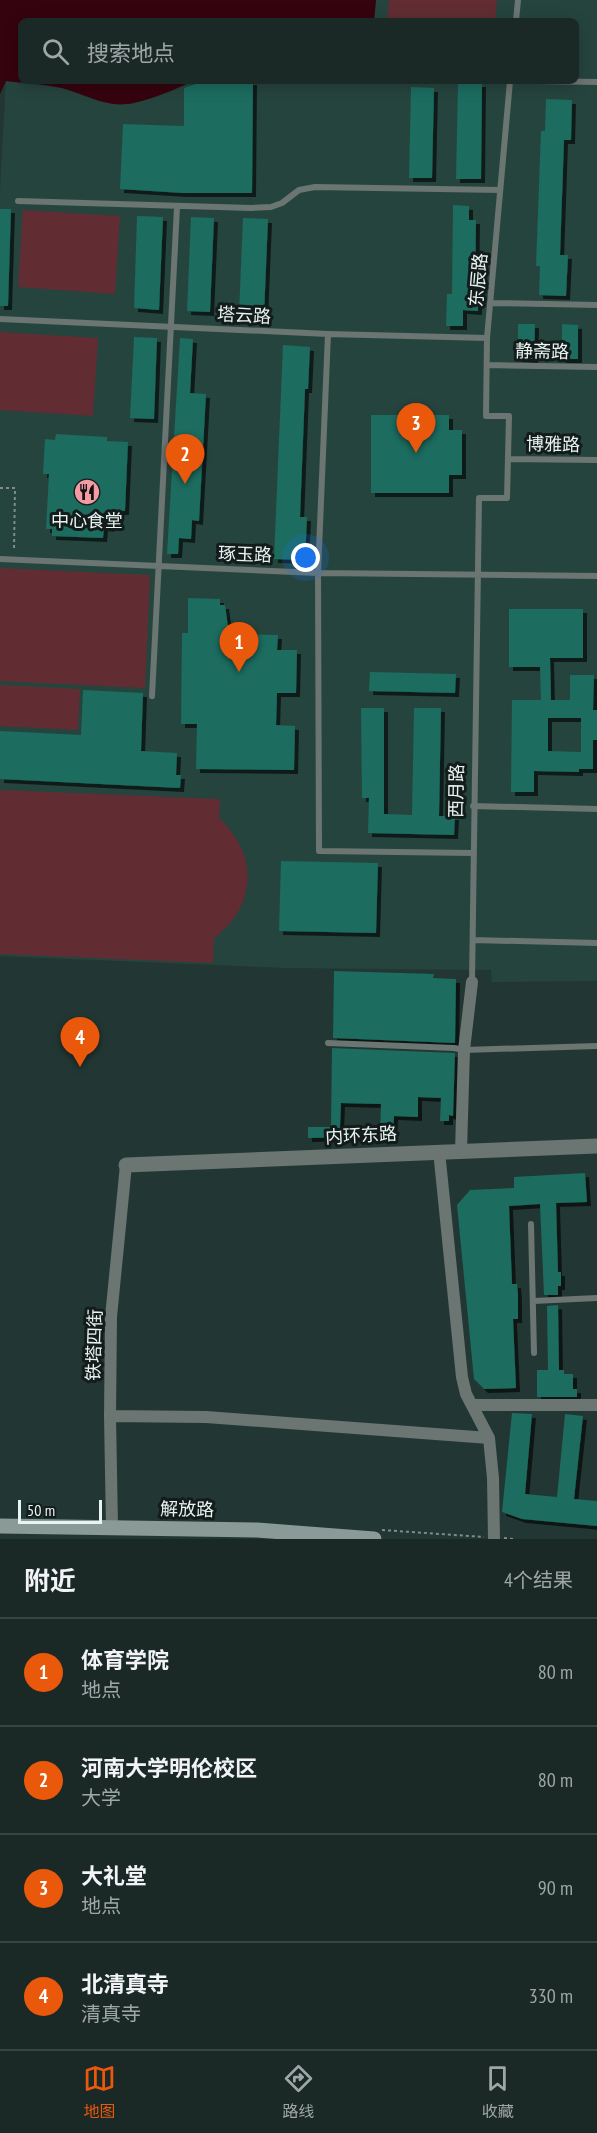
<!DOCTYPE html>
<html lang="zh">
<head>
<meta charset="utf-8">
<style>
  :root { --surface:#1a2926; --page:#273532; --text:#f1f3f6; --muted:#9fa6a7; --line:#384543; --accent:#ea580c }
  body { margin:0; font-family:"PT Sans Narrow","Noto Sans SC",sans-serif; background:var(--page); color:var(--text) }
  .scale { position:absolute; left:18px; bottom:15px; width:84px; box-sizing:border-box; padding-left:6px; border:3px solid #e8f4f1; border-top:0; font-size:16px; line-height:21px; white-space:nowrap; color:#e8f4f1; -webkit-text-stroke:4px #131c1a; paint-order:stroke }
  .you { position:absolute; left:306px; top:558px; width:21px; height:21px; margin:-15px; border:4px solid #fff; border-radius:50%; background:#1a73e8; box-shadow:0 0 0 9px #1a73e833 }
  .badge { display:grid; place-items:center; width:39px; height:39px; border-radius:50%; background:var(--accent); color:#fff; font-size:20px; font-weight:700 }
  .pin { position:absolute; translate:-50% -50px; filter:drop-shadow(0 2px 3px #0008) }
  .pin::after { content:''; position:absolute; top:32px; width:21px; height:18px; background:inherit; clip-path:polygon(0 0,100% 0,50% 100%) }
  .list { margin:0; padding:0; list-style:none }
  h2 { display:flex; justify-content:space-between; align-items:center; height:78px; margin:0; padding:0 24px; font-size:26px }
  h2 small { font-size:20px; font-weight:400; color:var(--muted) }
  .list li { display:grid; grid-template-columns:39px 1fr auto; gap:18px; align-items:center; box-sizing:border-box; height:108px; padding:0 24px; border-top:2px solid var(--line) }
  .list b { display:block; font-size:22px; white-space:nowrap }
  .list p { margin:0; font-size:20px; white-space:nowrap; color:var(--muted) }
  .list em { font-size:20px; font-style:normal; color:var(--muted) }
  .icon { flex:none; width:33px; height:33px; fill:none; stroke:currentColor; stroke-width:2; stroke-linecap:round; stroke-linejoin:round }
  .map { position:relative; flex:none; width:597px; height:1539px; overflow:hidden }
  .search { position:absolute; background:var(--surface); box-shadow:0 3px 15px #0003; left:18px; right:18px; top:18px; height:66px; display:flex; align-items:center; gap:15px; box-sizing:border-box; padding:0 21px; border-radius:9px; color:var(--muted); font-size:22px }
  .sheet { height:510px; background:var(--surface) }
  nav { display:flex; justify-content:space-around; align-items:center; box-sizing:border-box; height:84px; border-top:2px solid var(--line); background:var(--surface); font-size:16px; color:var(--muted) }
  nav a { display:grid; justify-items:center; gap:3px }
  nav .on { color:var(--accent) }
  .map>svg:first-child { display:block }
  .built { fill:#26443e; fill-rule:evenodd }
  .green { fill:#612d33 }
  .water { fill:#35030e }
  .building { fill:#1b6c60; fill-rule:evenodd; filter:url(#shadow) }
  .lines { fill:none; stroke-linecap:round; stroke-linejoin:round }
  .path { stroke:#7d8d8a; stroke-width:2; stroke-dasharray:3 3; stroke-linecap:butt }
  .service { stroke:#6b7572; stroke-width:6 }
  .minor { stroke:#6b7572; stroke-width:12 }
  .tertiary { stroke:#6b7572; stroke-width:15 }
  .secondary { stroke:#8a9a96; stroke-width:15 }
  .labels { text-anchor:middle; dominant-baseline:central; stroke-width:6; stroke-linejoin:round; paint-order:stroke }
  .street-label { font-size:18px; fill:#e8f4f1; stroke:#131c1a }
  .poi-label { font-size:18px; fill:#e8f4f1; stroke:#131c1a }
</style>
</head>
<body>
<div class="map">
<svg width="597" height="1539" viewBox="0 0 597 1539">
  <defs>
    <filter id="shadow"><feDropShadow dx="4" dy="4" stdDeviation="0" flood-color="#0009"/></filter>
  </defs>
  <rect width="100%" height="100%" fill="#223733"/>
  <path class="built" d="M376,0H597V981L492,982L491,970L287,968L0,956V190L6,81L62,88L101,102L115,104H132L170,92L194,81H576V21H374ZM371,415L449,430H462V475H449L448,493H371Z"/>
  <path class="green" d="M389,0H497L495,21H387Z
    M23,210L120,216L115,294L18,287Z
    M0,332L98,338L93,416L0,410Z
    M0,568L150,575L145,688L0,681Z
    M0,685L80,689L78,730L0,726Z
    M0,790L220,799L219,818C259,855 257,906 214,938L213,963L0,954Z"/>
  <path class="water" d="M0,0H376L374,21H21V81H194C174,89 154,99 133,103C107,109 86,94 62,88C44,84 24,83 6,81L0,94Z"/>
  <path class="building" d="M205,81H253L252,193H183L120,189L123,124L184,126V88Z
    M458,83H482L481,179H456Z
    M411,87L434,88L432,178H409Z
    M546,99L572,100L571,140H564L560,255H568L566,296L539,295L540,266H536L541,131H545Z
    M453,205L469,206V220H476L475,290H478V311L463,310V326H446L447,294H452Z
    M0,209H11L8,306H0Z
    M137,216L163,217L159,310L134,308Z
    M191,217L214,218L210,312L187,311Z
    M243,218L268,219L264,315L239,314Z
    M518,324H535L534,359L518,358Z
    M562,324L578,325V359H562Z
    M134,337L157,338L154,419L130,418Z
    M180,338L193,339L190,393L206,394L199,521L192,520L191,539L179,538L178,554H167Z
    M283,345L310,347L308,389H305L300,517H307L305,560L274,559Z
    M371,415H449V430H462V475H449V493H371Z
    M56,434L107,437V441L128,442L125,511H111L110,528L104,527L103,538L52,536V529H46L49,474H43L45,439L55,440Z
    M188,598L220,599V605H225L229,634L278,635L277,650H297L296,693H277L276,725L295,726L294,770L196,769L197,724H181L182,633H188Z
    M509,609H583V658H550L551,700H570V675H594L593,710H597V740H593V769H579V772L534,771V792H511L512,700H541L540,667H509ZM548,718H581V752L548,751Z
    M370,672L456,674L455,693L369,691Z
    M83,690L143,693L141,751L177,753L176,775H181L180,788L0,779V731L81,735Z
    M361,708H384V814L412,815L414,708H441L439,816H455L454,835L368,833L369,798H362Z
    M281,861L378,863L376,933L279,931Z
    M334,971L434,974L433,978L456,979L455,1043L333,1038Z
    M332,1048L455,1053L453,1116L449,1115V1121H440L441,1098L418,1097V1117L394,1116L393,1134H380L381,1104L341,1103L340,1127L373,1126V1137L308,1138V1127H331Z
    M585,1173L587,1202L556,1203L558,1272H561V1286H558V1295H544L540,1204L509,1206L512,1284H517L518,1295V1319H513L516,1388L484,1389L474,1379L457,1205L470,1190L514,1188V1177Z
    M558,1305L559,1370H564V1374H573V1389H577V1397H537V1370H548L547,1306Z
    M512,1413L532,1414L525,1494L557,1497L565,1414L583,1416L574,1499L597,1501V1526L522,1519L502,1512Z"/>
  <g class="lines">
    <path class="path" d="M0,488H15L14,550
      M382,1530L484,1537
      M504,1538L513,1539"/>
    <path class="service" d="M516,21L518,0
      M536,81L597,82
      M18,201L251,208L271,207L282,203L299,190L315,187L500,190
      M491,303L597,305
      M0,319L328,334L487,338
      M328,334L318,573L319,851L473,853
      M487,365L597,367
      M508,459L597,460
      M0,559L318,573L597,576
      M152,696L177,207
      M473,806L597,809
      M473,940L597,943
      M472,982L479,498H507L509,416H486L487,338L510,81
      M328,1043L454,1048L464,1050L597,1046
      M531,1224L534,1353
      M533,1301L597,1298"/>
    <path class="minor" d="M439,1151L462,1377L466,1394L489,1438L493,1478L494,1539
      M461,1151L464,1050L472,982
      M472,1405H597
      M110,1416L206,1417L489,1438
      M112,1527L110,1416L111,1317L126,1165"/>
    <path class="tertiary" d="M126,1165L597,1146"/>
    <path class="secondary" d="M0,1526L257,1530L374,1539"/>
  </g>
  <defs>
    <g id="restaurant-disc" transform="scale(1.35)"><circle r="9.5" fill="#f49aa3" stroke="#131c1a"/><path d="M-5-6h1v4h1v-4h1v4h1v-4h1v5L-1.5 .5V6h-2V.5L-5-1ZM5-6V6H3V1.5H1.5Q1.5-4 5-6Z" fill="#111"/></g>
  </defs>
  <g fill-rule="evenodd">
    <use href="#restaurant-disc" x="87" y="492"/>
  </g>
  <g class="labels">
    <g class="street-label">
      <text transform="translate(478 280) rotate(-85)">东辰路</text>
      <text transform="translate(244 315) rotate(3)">塔云路</text>
      <text transform="translate(542 351) rotate(1)">静斋路</text>
      <text transform="translate(553 444) rotate(1)">博雅路</text>
      <text transform="translate(245 554) rotate(2)">琢玉路</text>
      <text transform="translate(456 791) rotate(-89)">西月路</text>
      <text transform="translate(361 1135) rotate(-3)">内环东路</text>
      <text transform="translate(94 1345) rotate(-88)">铁塔四街</text>
      <text transform="translate(187 1509) rotate(1)">解放路</text>
    </g>
    <g class="poi-label">
      <text x="87" y="520">中心食堂</text>
    </g>
  </g>
</svg>
<div class="scale">50 m</div>
<div class="you"></div>
<div class="pin badge" style="left:239px;top:672px">1</div>
<div class="pin badge" style="left:185px;top:484px">2</div>
<div class="pin badge" style="left:416px;top:453px">3</div>
<div class="pin badge" style="left:80px;top:1067px">4</div>
<div class="search"><svg class="icon" aria-label="search" viewBox="0 0 24 24"><circle cx="10" cy="10" r="6"/><path d="M15 15l6 6"/></svg>搜索地点</div>
</div>
<section class="sheet">
<h2>附近<small>4个结果</small></h2>
<ul class="list">
<li><span class="badge">1</span><div><b>体育学院</b><p>地点</p></div><em>80 m</em></li>
<li><span class="badge">2</span><div><b>河南大学明伦校区</b><p>大学</p></div><em>80 m</em></li>
<li><span class="badge">3</span><div><b>大礼堂</b><p>地点</p></div><em>90 m</em></li>
<li><span class="badge">4</span><div><b>北清真寺</b><p>清真寺</p></div><em>330 m</em></li>
</ul>
</section>
<nav>
<a class="on"><svg class="icon" aria-label="map" viewBox="0 0 24 24"><path d="M3 6l6-2 6 2 6-2v14l-6 2-6-2-6 2zM9 4v14M15 6v14"/></svg>地图</a>
<a><svg class="icon" aria-label="directions" viewBox="0 0 24 24"><path d="M12 3l9 9-9 9-9-9zM9 14v-3h6M13 9l2 2-2 2"/></svg>路线</a>
<a><svg class="icon" aria-label="saved" viewBox="0 0 24 24"><path d="M7 4h10v16l-5-4-5 4z"/></svg>收藏</a>
</nav>
</body>
</html>
